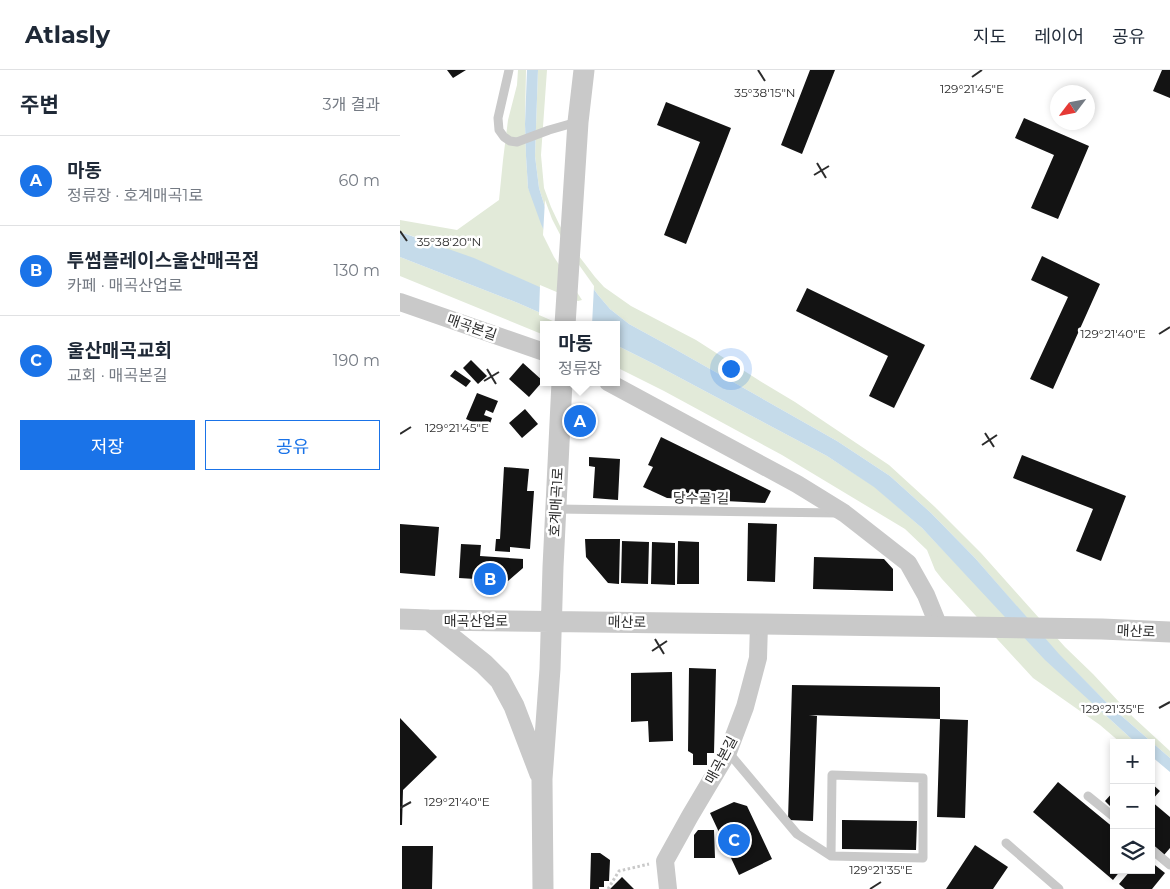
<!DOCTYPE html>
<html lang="ko">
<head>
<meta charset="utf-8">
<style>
  :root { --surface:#fff; --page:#f2f2f3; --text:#1f2937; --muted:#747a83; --line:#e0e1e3; --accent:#1a73e8 }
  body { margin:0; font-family:Montserrat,"Noto Sans KR",sans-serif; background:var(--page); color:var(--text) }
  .controls { position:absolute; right:15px; bottom:15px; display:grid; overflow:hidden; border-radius:0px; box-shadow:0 2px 8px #0003 }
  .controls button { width:45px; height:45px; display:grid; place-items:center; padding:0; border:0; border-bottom:1px solid var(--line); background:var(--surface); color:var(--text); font:25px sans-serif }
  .compass { position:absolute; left:650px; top:15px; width:45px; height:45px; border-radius:50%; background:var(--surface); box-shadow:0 2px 8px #0003; rotate:238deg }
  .you { position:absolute; left:330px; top:298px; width:18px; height:18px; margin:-12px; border:4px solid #fff; border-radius:50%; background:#1a73e8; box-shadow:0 0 0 8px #1a73e833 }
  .badge { display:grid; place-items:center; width:32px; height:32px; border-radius:50%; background:var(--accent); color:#fff; font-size:16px; font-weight:700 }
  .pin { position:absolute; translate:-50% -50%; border:2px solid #fff; box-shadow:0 1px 5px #0006 }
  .popup { position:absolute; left:140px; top:251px; width:80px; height:65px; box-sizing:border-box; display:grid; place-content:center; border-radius:0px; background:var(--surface); filter:drop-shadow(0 1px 4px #0005); font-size:16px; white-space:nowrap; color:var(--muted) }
  .popup b { font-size:19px; color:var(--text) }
  .popup::after { content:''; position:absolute; left:50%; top:100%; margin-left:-10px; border:10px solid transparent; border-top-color:var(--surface) }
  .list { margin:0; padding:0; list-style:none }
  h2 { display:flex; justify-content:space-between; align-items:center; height:65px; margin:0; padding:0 20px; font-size:21px }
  h2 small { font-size:16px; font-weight:400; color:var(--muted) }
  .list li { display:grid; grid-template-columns:32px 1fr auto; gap:15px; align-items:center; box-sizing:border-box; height:90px; padding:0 20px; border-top:1px solid var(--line) }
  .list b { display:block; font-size:19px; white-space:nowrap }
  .list p { margin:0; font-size:16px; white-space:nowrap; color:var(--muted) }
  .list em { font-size:16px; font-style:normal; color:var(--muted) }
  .actions { display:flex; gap:10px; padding:15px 20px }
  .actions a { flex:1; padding:11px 0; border:1px solid var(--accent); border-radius:0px; text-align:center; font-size:18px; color:var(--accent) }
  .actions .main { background:var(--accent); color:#fff }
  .icon { flex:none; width:28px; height:28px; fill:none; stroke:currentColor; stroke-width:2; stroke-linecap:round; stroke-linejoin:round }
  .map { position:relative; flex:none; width:770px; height:819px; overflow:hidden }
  header { display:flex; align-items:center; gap:30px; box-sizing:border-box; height:70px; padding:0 25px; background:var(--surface); border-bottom:1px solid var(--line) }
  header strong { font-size:24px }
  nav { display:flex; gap:28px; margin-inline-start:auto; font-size:18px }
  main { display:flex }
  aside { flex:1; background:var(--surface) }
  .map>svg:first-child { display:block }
  .green { fill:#e2ead9 }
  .water { fill:#c5dbea }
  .pier { fill:#fff }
  .building { fill:#131313 }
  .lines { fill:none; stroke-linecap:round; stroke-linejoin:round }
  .path { stroke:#c9c9c9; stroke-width:3; stroke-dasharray:2.5 2.5; stroke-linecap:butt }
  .service { stroke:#c9c9c9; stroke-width:9 }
  .minor { stroke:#c9c9c9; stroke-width:18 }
  .tertiary { stroke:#c9c9c9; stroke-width:21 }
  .ticks { fill:none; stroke:#2c2c2c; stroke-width:2 }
  .labels { text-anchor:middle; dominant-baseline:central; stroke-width:5; stroke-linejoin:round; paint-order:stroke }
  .street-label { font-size:14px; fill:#2c2c2c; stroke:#fff }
  .ticks-label { font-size:12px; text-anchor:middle; fill:#2c2c2c; stroke:#fff; stroke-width:5; stroke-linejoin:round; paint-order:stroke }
</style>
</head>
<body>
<header>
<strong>Atlasly</strong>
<nav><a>지도</a><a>레이어</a><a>공유</a></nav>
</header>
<main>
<aside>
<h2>주변<small>3개 결과</small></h2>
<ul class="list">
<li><span class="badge">A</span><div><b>마동</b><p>정류장 · 호계매곡1로</p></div><em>60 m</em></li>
<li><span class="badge">B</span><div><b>투썸플레이스울산매곡점</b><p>카페 · 매곡산업로</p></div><em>130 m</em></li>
<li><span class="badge">C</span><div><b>울산매곡교회</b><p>교회 · 매곡본길</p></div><em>190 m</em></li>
</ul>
<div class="actions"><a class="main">저장</a><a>공유</a></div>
</aside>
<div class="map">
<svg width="770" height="819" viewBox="0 0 770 819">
  <rect width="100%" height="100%" fill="#fff"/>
  <path class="green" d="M118,0H126L125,54L126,86L128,118L186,231L178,234L30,172L0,162V150L57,160L99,130L103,90L108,50L117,15Z
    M138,0H147L141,85L144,118L151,137L160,156L172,177L195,207L204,217L231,236L296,270L360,311L395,332L489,395L535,437L581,483L665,577L693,604L733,647L770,681V688L709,635L658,584L575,488L531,443L490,406L437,371L273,278L229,254L210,239L198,225L165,180L149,150L139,118L135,86Z
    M0,187L118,233L168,255H144V265L0,206Z
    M216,275L256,295L427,386L475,417L522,458L560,498L702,642L736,673H721L700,655L633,608L542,509L535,500L527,480L505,459L382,385L264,321L216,297Z"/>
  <path class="water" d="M127,0H138L135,86L139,118L149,150L165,180L198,225L210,239L229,254L273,278L437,371L490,406L531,443L575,488L659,584L709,635L770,688V702L751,686V673H736L645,590L522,458L474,417L427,386L256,295L216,275V255H168L118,233L0,187V162L74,188L178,234L185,231L156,186L141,154L128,118L126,86L125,54Z"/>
  <path class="pier" d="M145,130L152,149L167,178L194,216L192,255H162L139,245L140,215L178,231L182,230L154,187L143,165Z"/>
  <path class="building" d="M47,0H66L53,8Z
    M410,0H435L402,84L381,75Z
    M762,0H770V28L753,21Z
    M266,32L331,58L286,174L264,165L300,72L257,55Z
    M624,48L689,76L658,149L631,138L654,85L615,68Z
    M642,186L700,214L653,319L630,309L668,227L631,210Z
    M407,218L525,275L494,338L469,326L488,286L396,241Z
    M71,290L87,306L78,314L63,298Z
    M123,293L143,311L129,327L109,309Z
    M55,300L71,311L66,317L50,306Z
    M77,323L98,331L93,343L86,340L84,345L92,348L88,359L66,349Z
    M125,339L138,354L122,368L109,353Z
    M261,367L371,421L365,433L267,428L243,417L253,397L248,395Z
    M622,385L726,426L701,491L676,481L693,439L613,408Z
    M189,387L220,389L218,430L193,428L195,397L189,396Z
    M104,397L129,399L127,421H134L130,479L110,477V482L95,481L96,469H100Z
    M348,453L377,454L375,512L347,511Z
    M0,454L39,457L35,506L0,503Z
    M185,469H220L219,514L208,513L186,487Z
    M222,471L249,472L248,514L221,513Z
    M278,471L299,472V514H277Z
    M252,472L275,473V515L251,514Z
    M61,474L81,475L80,486L123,489V498L108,511L59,508Z
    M414,487L484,489L493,499V521L413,519Z
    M289,598L316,599L314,683H307V695H293V684L288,681Z
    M272,602L273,671L249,672L248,651L231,652V603Z
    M392,615L540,617V649L409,645L417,646L413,751L388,750Z
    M0,648L37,687L3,720L2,755H0Z
    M540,649L568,650L565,748L537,747Z
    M658,712L714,758V800H721L713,810L633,742Z
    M751,713L760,721L751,731L770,747V778L764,785L751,773Z
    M714,721V740L705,731Z
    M334,732L347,736L372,789L339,805L310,743Z
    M442,750L517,751L516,780L442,779Z
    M298,760H314L315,788H294V765Z
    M575,775L608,797L593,819H546Z
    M2,776H33L32,819H2Z
    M191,783H200L210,790L209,811H204V817H199V819H190Z
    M751,792L765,803L752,819H725L719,814L731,800H751Z
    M222,807L234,819H210Z"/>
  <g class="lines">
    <path class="path" d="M208,819L219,801L249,794"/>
    <path class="service" d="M109,0L98,48L99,60L104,67L110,71L117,72L149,60L177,52
      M157,439L439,443
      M328,682L397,764L431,786L523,788V708L432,705L431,786
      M688,726L714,747
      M606,773L659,819
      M751,779L770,795"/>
    <path class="minor" d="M0,232L144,282
      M208,312L397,414L444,443L508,493L526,525L539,557
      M268,819L265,791L290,746L328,682L345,637L358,588L359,554"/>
    <path class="tertiary" d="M165,255L178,52L184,0
      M0,549L29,550L359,554L702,559L770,562
      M29,550L84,594L100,610L114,636L140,704
      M143,819L142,709L150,599L153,497L162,312"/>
  </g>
  <path class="ticks" d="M358,0L365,11M572,7L582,0M417,93L426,108M414,105L429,96M0,161L7,171M759,264L770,257M87,299L96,314M84,311L99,302M585,363L594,377M0,364L11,357M582,375L597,365M255,569L264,584M252,581L267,571M759,638L770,632M0,738L11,732M470,819L481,812"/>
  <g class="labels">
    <g class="street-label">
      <text transform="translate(72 257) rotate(19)">매곡본길</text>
      <text transform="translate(301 428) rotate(1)">당수골1길</text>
      <text transform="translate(156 432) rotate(-87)">호계매곡1로</text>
      <text x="76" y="551">매곡산업로</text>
      <text transform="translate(227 552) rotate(1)">매산로</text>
      <text transform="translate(736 561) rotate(2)">매산로</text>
      <text transform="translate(321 690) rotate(-62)">매곡본길</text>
    </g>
  </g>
  <g class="ticks-label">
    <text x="572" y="23">129°21'45"E</text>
    <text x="365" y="27">35°38'15"N</text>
    <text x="49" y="176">35°38'20"N</text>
    <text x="713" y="268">129°21'40"E</text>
    <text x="57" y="362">129°21'45"E</text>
    <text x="713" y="643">129°21'35"E</text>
    <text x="57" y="736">129°21'40"E</text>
    <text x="481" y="804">129°21'35"E</text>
  </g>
</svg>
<div class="controls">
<button>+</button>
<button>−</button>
<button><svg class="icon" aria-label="layers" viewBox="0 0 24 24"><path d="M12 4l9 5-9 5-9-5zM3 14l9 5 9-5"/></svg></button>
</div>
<svg class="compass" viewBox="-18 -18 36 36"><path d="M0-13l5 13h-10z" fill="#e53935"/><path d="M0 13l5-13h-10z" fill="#747a83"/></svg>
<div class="you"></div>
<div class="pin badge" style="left:180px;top:351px">A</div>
<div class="popup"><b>마동</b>정류장</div>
<div class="pin badge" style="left:90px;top:509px">B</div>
<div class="pin badge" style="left:334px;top:770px">C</div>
</div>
</main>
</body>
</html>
